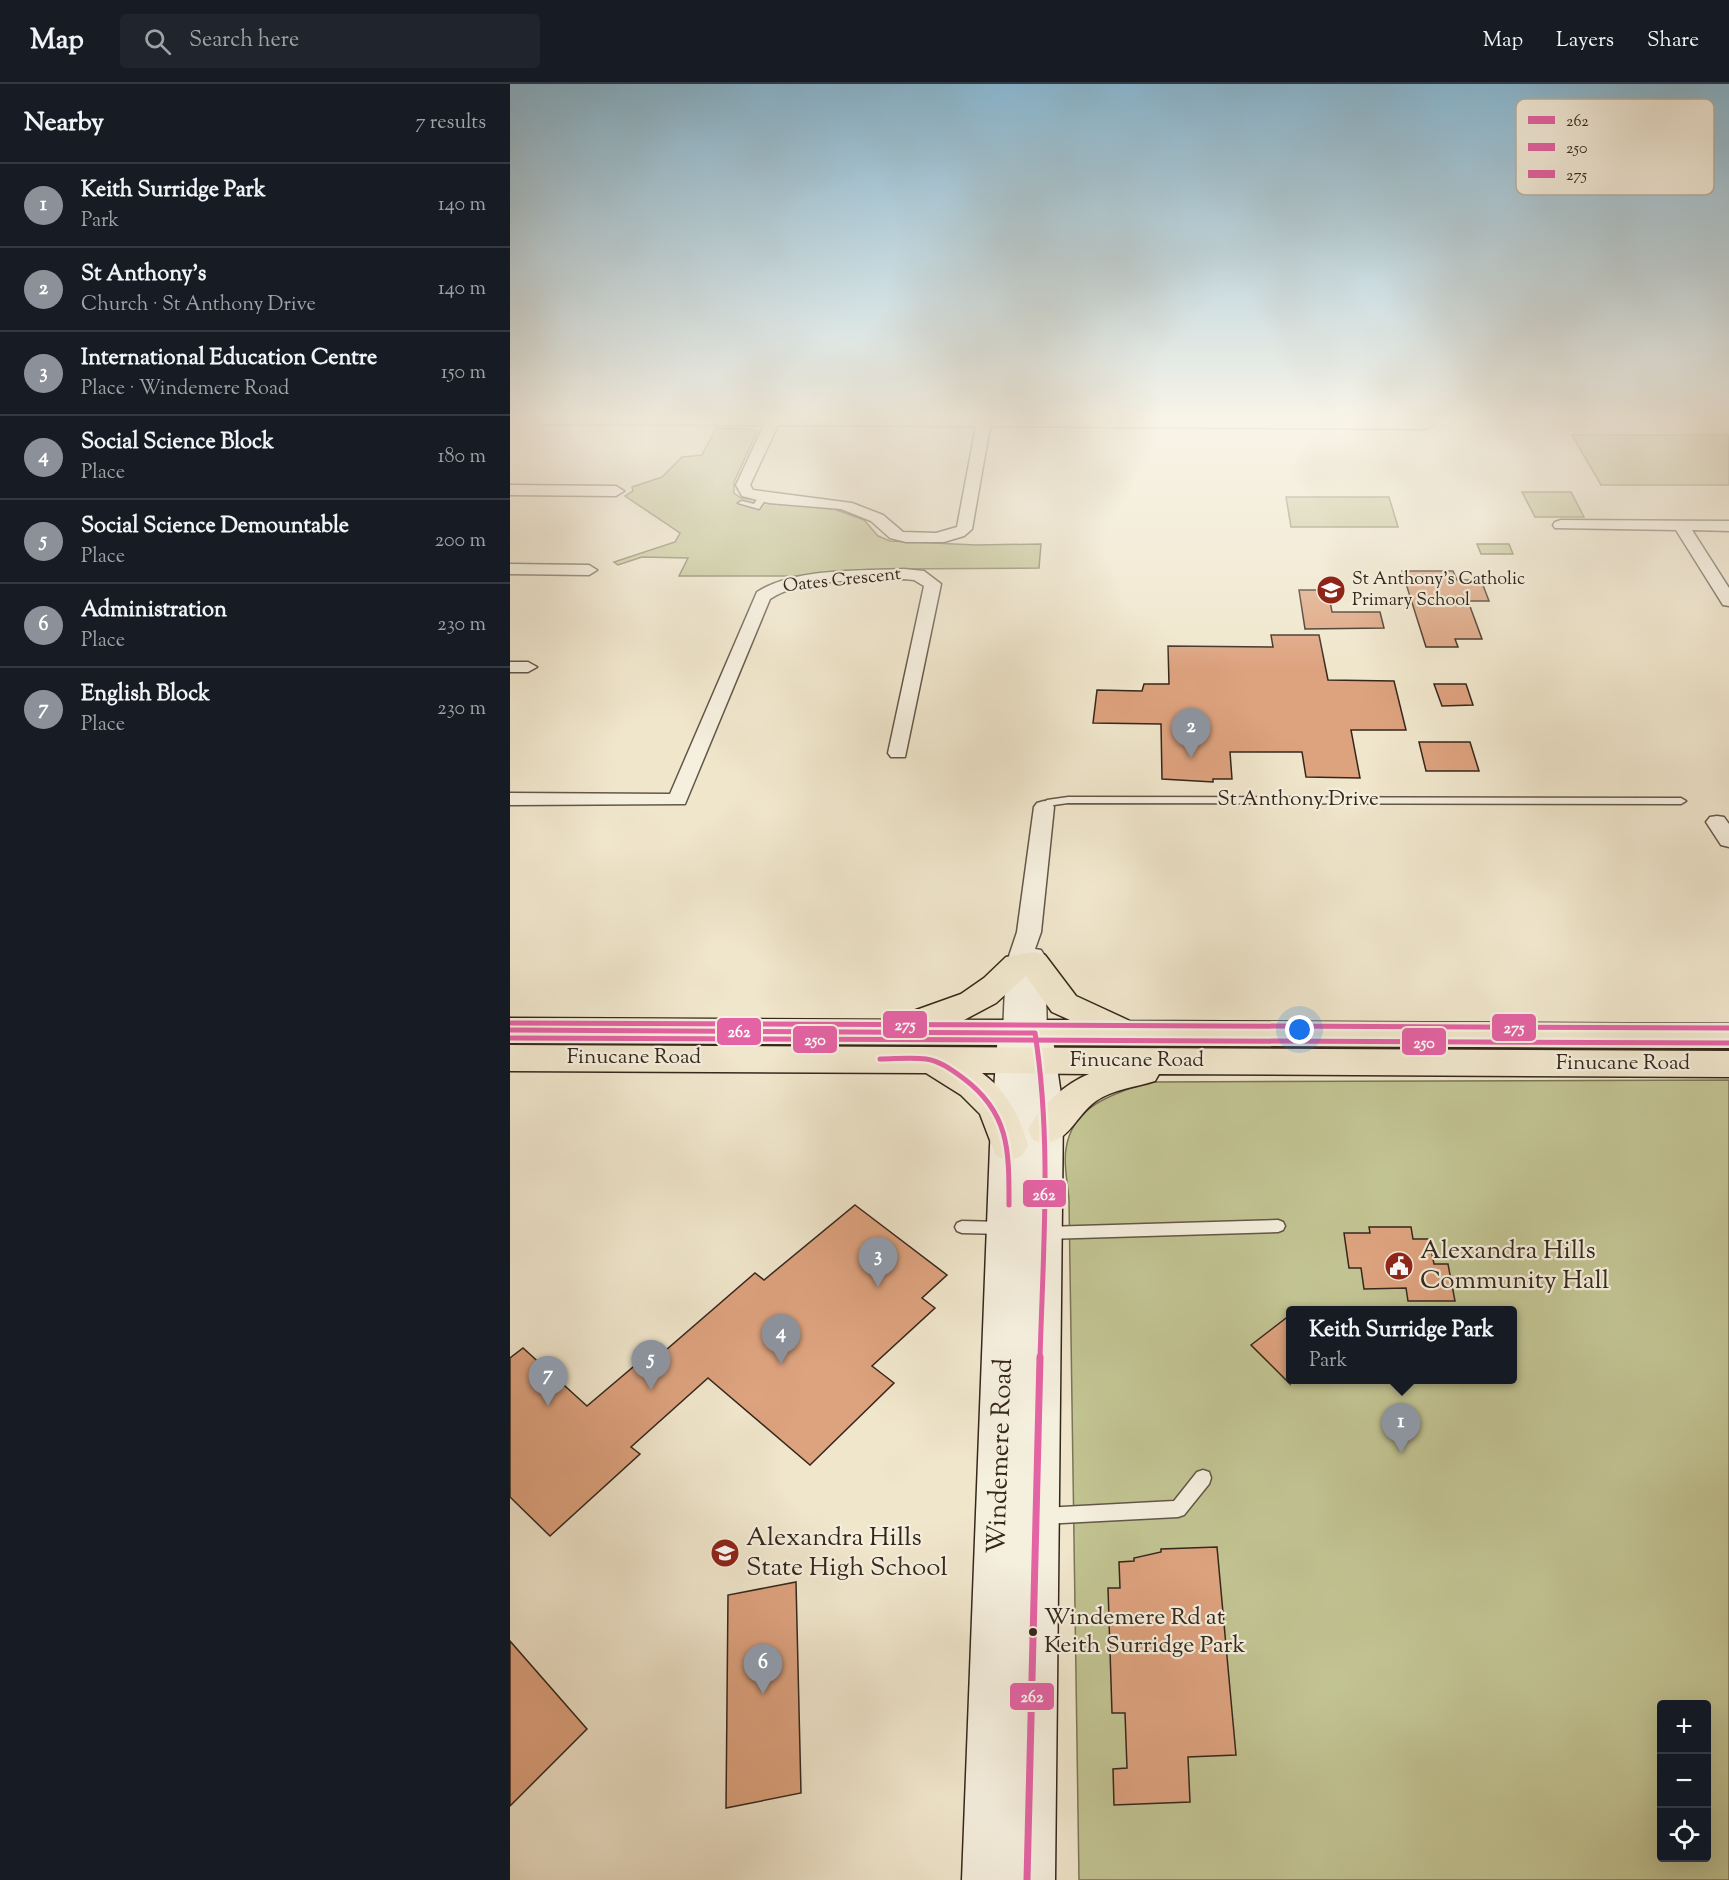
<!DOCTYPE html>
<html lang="en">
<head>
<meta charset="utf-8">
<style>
  :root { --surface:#171b24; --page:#20242c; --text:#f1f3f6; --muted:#9ea1a6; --line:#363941; --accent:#8c9099 }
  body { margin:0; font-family:"Sorts Mill Goudy",serif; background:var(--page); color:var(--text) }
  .controls { position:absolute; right:18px; bottom:18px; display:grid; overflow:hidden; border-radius:6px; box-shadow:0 6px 24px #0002 }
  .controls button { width:54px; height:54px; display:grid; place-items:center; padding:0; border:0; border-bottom:2px solid var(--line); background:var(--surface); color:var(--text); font:30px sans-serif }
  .you { position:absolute; left:790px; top:946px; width:21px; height:21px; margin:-15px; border:4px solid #fff; border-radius:50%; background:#1a73e8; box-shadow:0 0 0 9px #1a73e833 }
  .badge { display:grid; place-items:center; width:39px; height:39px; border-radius:50%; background:var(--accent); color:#fff; font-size:20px; font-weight:700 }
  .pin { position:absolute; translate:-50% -50px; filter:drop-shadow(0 2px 3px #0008) }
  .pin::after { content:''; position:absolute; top:32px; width:21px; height:18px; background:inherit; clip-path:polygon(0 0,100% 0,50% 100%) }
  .popup { position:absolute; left:776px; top:1222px; width:231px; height:78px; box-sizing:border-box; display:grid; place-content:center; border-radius:6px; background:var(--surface); filter:drop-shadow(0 2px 4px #0005); font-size:20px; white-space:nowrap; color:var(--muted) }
  .popup b { font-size:22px; color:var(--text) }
  .popup::after { content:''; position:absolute; left:50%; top:100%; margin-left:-12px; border:12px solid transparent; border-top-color:var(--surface) }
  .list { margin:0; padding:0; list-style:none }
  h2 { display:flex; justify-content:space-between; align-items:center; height:78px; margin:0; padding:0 24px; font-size:26px }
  h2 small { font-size:20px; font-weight:400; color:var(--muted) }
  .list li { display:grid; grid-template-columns:39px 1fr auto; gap:18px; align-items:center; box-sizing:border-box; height:84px; padding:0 24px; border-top:2px solid var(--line) }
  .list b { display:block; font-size:22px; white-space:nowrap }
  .list p { margin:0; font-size:20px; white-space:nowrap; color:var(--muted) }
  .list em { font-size:20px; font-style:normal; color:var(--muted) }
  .icon { flex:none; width:33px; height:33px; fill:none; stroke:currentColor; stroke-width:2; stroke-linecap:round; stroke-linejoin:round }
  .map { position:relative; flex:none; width:1219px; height:1796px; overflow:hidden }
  header { display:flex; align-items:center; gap:36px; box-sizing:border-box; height:84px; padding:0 30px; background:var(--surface); border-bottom:2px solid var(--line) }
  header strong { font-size:28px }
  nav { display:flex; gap:33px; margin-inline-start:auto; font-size:21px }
  .search { width:420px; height:54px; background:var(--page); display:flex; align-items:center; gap:15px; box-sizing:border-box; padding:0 21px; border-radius:6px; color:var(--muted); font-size:22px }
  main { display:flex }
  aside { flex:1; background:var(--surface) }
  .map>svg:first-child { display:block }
  .green { fill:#c2c392; stroke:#7c7557; stroke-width:1.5; fill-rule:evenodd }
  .building { fill:#dda27e; stroke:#35271c; stroke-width:1.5 }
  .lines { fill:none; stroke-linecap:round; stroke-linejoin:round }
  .lane-casing { stroke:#645748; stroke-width:3 }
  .street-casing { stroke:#645748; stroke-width:3 }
  .secondary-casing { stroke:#35271c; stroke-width:3 }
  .highway-casing { stroke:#35271c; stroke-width:3 }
  .lane { fill:#f5efde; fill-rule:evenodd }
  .street { fill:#f5efde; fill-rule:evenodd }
  .secondary { fill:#f5efde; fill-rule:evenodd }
  .highway { fill:#f0e6cc; fill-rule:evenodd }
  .bus-1-far1-casing { stroke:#f5efde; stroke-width:10 }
  .bus-1-casing { stroke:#f5efde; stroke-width:11 }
  .bus-2-casing { stroke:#f5efde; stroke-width:10 }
  .bus-3-casing { stroke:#f5efde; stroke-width:10 }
  .bus-1-far1 { stroke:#e463a4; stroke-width:5 }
  .bus-1 { stroke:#e463a4; stroke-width:7 }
  .bus-2 { stroke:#e463a4; stroke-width:5 }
  .bus-3 { stroke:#e463a4; stroke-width:5 }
  .bus-dot { fill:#35271c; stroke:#f5efde; stroke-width:2 }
  .labels { text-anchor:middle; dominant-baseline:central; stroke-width:4.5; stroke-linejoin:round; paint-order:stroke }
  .far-poi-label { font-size:18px; fill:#35271c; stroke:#f5efde; text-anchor:start }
  .far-street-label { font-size:18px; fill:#35271c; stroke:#f5efde }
  .street-label { font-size:21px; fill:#35271c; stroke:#f5efde }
  .near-bus-label { font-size:24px; fill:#35271c; stroke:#f5efde; text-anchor:start }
  .near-poi-label { font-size:26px; fill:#35271c; stroke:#f5efde; text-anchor:start }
  .near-street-label { font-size:26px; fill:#35271c; stroke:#f5efde }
  .key { fill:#f5efde; stroke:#bbb3a4; stroke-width:1.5 }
  .key-label { font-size:16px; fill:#35271c }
  .line-badge { stroke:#f5efde; stroke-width:2 }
  .badge-label { font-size:16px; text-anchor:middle; font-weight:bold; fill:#fff }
</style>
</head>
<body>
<header>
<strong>Map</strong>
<div class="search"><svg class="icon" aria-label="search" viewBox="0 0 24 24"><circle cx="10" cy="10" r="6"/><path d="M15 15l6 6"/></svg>Search here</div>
<nav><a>Map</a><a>Layers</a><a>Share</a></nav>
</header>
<main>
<aside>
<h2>Nearby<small>7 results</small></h2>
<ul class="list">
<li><span class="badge">1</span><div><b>Keith Surridge Park</b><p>Park</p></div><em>140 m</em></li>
<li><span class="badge">2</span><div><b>St Anthony's</b><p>Church · St Anthony Drive</p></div><em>140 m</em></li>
<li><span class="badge">3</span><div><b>International Education Centre</b><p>Place · Windemere Road</p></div><em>150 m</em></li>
<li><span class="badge">4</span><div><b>Social Science Block</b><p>Place</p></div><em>180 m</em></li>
<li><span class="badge">5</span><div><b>Social Science Demountable</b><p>Place</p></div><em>200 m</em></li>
<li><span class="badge">6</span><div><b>Administration</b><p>Place</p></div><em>230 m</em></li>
<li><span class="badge">7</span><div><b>English Block</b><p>Place</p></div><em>230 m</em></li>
</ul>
</aside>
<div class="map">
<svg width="1219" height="1796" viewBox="0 0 1219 1796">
  <rect width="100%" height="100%" fill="#f0e6cc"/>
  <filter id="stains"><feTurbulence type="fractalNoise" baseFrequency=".00333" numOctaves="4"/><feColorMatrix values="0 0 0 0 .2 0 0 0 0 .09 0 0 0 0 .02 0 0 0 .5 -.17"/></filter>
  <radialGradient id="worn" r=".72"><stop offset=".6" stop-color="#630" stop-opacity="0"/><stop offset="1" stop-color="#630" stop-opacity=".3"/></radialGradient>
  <path class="green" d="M206,344L240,345L247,348L224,398V409L231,414L324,425L354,436L368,452L380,457L466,461L531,460L529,484L377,485L303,492H169L178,474L132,473L108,481L104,478L165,458L170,449L115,412L123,407L122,403L152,393L172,373L192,371Z
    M1062,351H1219V401H1091Z
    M1012,408H1061L1074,433H1025Z
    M776,413H879L888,443H781Z
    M967,460H999L1003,470H971Z
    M1219,996V1796H569L559,1116C558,1100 553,1080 556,1065C562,1021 605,1009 641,998ZM780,1226H1002V1296H780ZM1152,1620H1196V1774H1152Z"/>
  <path class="building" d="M892,487H943L947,496H971L979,517H958L972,555H945L948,563H916Z
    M789,506H818L822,528H870L874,544L795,545Z
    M761,551H809L818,596L884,597L896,646H841L850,694L796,693L792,668H720L722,695H703V698L652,695L651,640L583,639L587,606L632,607L634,600H659L658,562L763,563Z
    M924,600H956L963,621L932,622Z
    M909,658H960L969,687H916Z
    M345,1121L437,1191L412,1214L425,1224L362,1282L384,1299L300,1381L198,1294L121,1363L130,1370L40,1452L0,1413V1274L13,1264L77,1322L142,1267L149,1272L245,1189L254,1196Z
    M859,1143H901L903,1155H919L924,1180H938L945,1217H898L896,1204L854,1205L851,1184H839L834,1149H860Z
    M780,1231V1300L741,1261Z
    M707,1463L726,1671L678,1673L680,1718L604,1721L603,1685L617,1684L615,1629H602L598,1504H610L609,1478L624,1477V1474L651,1468V1465Z
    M286,1498L291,1709L216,1724L218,1511Z
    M0,1557L77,1645L0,1722Z"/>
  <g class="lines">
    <g class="lane-casing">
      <path id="lane" d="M250,411L257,413L249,425L228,419L232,417L244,420Z
        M558,713L1171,714L1176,717L1171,720L558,719L544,721L534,726L529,723L537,716Z
        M768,1136L773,1138L775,1142L773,1146L768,1148L535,1155L530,1153L528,1149L530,1145L535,1143Z
        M452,1137L493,1138L498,1140L500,1144L498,1148L493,1150L452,1149L447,1147L445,1143L447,1139Z
        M693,1386L699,1388L701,1394L699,1400L674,1431L668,1433L533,1440L527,1438L525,1432L527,1426L533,1424L664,1417L687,1388Z"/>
    </g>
    <g class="street-casing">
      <path id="street" d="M23,336H884L916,337L923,341L916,345L480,342L462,445L454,452L434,458H396L380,454L361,437L331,425L259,419L232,412L226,401L254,341L30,340ZM268,341L466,342L447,443L426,449L393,448L373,431L342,419L243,406L240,401Z
        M0,401L106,402L114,407L106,412L0,411Z
        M1051,436L1219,437V447L1182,446L1219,504V522L1213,521L1166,446L1045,444L1043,441L1045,438Z
        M0,480L79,481L87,486L79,491L0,490Z
        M394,485L414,487L431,500L395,673H381L378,669L414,502L404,496L394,495C356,497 292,493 260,515L175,720L0,721V709L160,710L247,508C284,484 350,487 394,485Z
        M0,578H18L27,583L18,588H0Z
        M534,717L541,719L544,723L531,848L525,865L531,866L535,872L537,949L534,955L525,958L515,953L505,958L496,955L493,949L496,881L507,848L524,723L527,719Z
        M1207,732L1214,733L1219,740V763L1211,761L1196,738L1200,733Z"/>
    </g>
    <g class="secondary-casing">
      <path id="secondary" d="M505,937C516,940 525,937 537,940L542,949L553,1024L545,1796H452L480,1062L488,949L493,940Z"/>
    </g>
    <g class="highway-casing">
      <path id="highway" d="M524,868L535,871L566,912L620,937L1219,940V964L0,958V934L392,936L395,930L451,910L474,894L496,873ZM516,892L542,928L560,936H454L486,919Z
        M0,961L1219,967V993L649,990L645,997C627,1003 603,1005 586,1017C563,1033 557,1067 523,1056L518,1046C530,1022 555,1000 579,990L472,989C497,1007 510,1033 518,1062L512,1072L499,1076L486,1072L470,1030L451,1011L416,989L0,987Z"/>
    </g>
    <use href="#lane" class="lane"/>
    <use href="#street" class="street"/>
    <use href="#secondary" class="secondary"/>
    <use href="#highway" class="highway"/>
    <g class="bus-1-far1-casing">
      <path id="bus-1-far1" d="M0,946L525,949C542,1057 533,1166 530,1275
        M370,975C385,975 401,973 416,975C430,977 442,986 453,994C500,1029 499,1067 499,1121"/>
    </g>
    <g class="bus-1-casing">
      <path id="bus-1" d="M517,1796L530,1273"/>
    </g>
    <g class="bus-2-casing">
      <path id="bus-2" d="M0,954L1219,959"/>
    </g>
    <g class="bus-3-casing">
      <path id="bus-3" d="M0,939L1219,944"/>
    </g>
    <use href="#bus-1-far1" class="bus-1-far1"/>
    <use href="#bus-1" class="bus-1"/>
    <use href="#bus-2" class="bus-2"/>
    <use href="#bus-3" class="bus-3"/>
  </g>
  <linearGradient id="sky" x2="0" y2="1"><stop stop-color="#89b9d4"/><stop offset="0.57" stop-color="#f8f4e8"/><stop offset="1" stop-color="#f8f4e8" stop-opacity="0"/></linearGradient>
  <rect width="1219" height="587" fill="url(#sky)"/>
  <defs>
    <g id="school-disc" transform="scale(1.5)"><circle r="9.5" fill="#8f2418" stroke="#f5efde"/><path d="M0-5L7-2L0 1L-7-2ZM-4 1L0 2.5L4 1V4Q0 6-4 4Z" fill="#fff"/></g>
    <g id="civic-disc" transform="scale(1.5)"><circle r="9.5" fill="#8f2418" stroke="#f5efde"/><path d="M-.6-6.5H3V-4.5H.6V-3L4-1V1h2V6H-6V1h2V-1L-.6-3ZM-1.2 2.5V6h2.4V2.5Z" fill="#fff"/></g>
  </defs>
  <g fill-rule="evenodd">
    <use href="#school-disc" x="821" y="506"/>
    <use href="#civic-disc" x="889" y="1182"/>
    <use href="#school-disc" x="215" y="1469"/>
  </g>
  <circle class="bus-dot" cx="523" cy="1548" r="5"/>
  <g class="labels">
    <g class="far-poi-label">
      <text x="842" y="496">St Anthony's Catholic<tspan x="842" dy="21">Primary School</tspan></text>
    </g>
    <g class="far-street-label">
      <text transform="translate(332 497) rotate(-6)">Oates Crescent</text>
    </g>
    <g class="street-label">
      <text x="788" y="716">St Anthony Drive</text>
      <text x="124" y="974">Finucane Road</text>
      <text x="627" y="977">Finucane Road</text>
      <text x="1113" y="980">Finucane Road</text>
    </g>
    <g class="near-bus-label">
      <text x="534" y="1534">Windemere Rd at<tspan x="534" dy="28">Keith Surridge Park</tspan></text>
    </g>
    <g class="near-poi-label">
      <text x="910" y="1167">Alexandra Hills<tspan x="910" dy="30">Community Hall</tspan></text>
      <text x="236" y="1454">Alexandra Hills<tspan x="236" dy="30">State High School</tspan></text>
    </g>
    <g class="near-street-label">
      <text transform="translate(491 1372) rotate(-88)">Windemere Road</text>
    </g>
  </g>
  <rect x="1006" y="15" width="198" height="96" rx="9" class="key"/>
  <rect x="1018" y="32" width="27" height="8" fill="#e463a4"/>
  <rect x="1018" y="59" width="27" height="8" fill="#e463a4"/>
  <rect x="1018" y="86" width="27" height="8" fill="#e463a4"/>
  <g class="key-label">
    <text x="1056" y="42">262</text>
    <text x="1056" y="69">250</text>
    <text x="1056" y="96">275</text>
  </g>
  <g class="line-badge">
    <rect x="372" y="926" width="46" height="29" rx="6" fill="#e463a4"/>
    <rect x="981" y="929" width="46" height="29" rx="6" fill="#e463a4"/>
    <rect x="206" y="933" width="46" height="29" rx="6" fill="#e463a4"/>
    <rect x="282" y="941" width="46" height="29" rx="6" fill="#e463a4"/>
    <rect x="891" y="943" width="46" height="29" rx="6" fill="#e463a4"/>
    <rect x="512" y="1095" width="45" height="29" rx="6" fill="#e463a4"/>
    <rect x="499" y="1598" width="46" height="29" rx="6" fill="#e463a4"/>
  </g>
  <g class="badge-label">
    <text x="395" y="946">275</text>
    <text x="1004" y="949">275</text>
    <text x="229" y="953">262</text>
    <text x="305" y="961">250</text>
    <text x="914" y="964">250</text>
    <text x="534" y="1116">262</text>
    <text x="522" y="1618">262</text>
  </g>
  <rect width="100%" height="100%" filter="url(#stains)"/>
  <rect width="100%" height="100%" fill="url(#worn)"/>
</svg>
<div class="controls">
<button>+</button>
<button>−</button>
<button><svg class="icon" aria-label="locate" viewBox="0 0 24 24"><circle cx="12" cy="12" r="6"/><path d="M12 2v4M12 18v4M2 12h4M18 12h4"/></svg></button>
</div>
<div class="you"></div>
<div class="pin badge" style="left:891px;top:1369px">1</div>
<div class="popup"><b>Keith Surridge Park</b>Park</div>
<div class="pin badge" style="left:681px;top:674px">2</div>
<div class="pin badge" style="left:368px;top:1203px">3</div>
<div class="pin badge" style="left:271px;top:1280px">4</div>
<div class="pin badge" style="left:141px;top:1306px">5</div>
<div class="pin badge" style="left:253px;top:1610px">6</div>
<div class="pin badge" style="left:38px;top:1322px">7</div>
</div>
</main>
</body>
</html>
